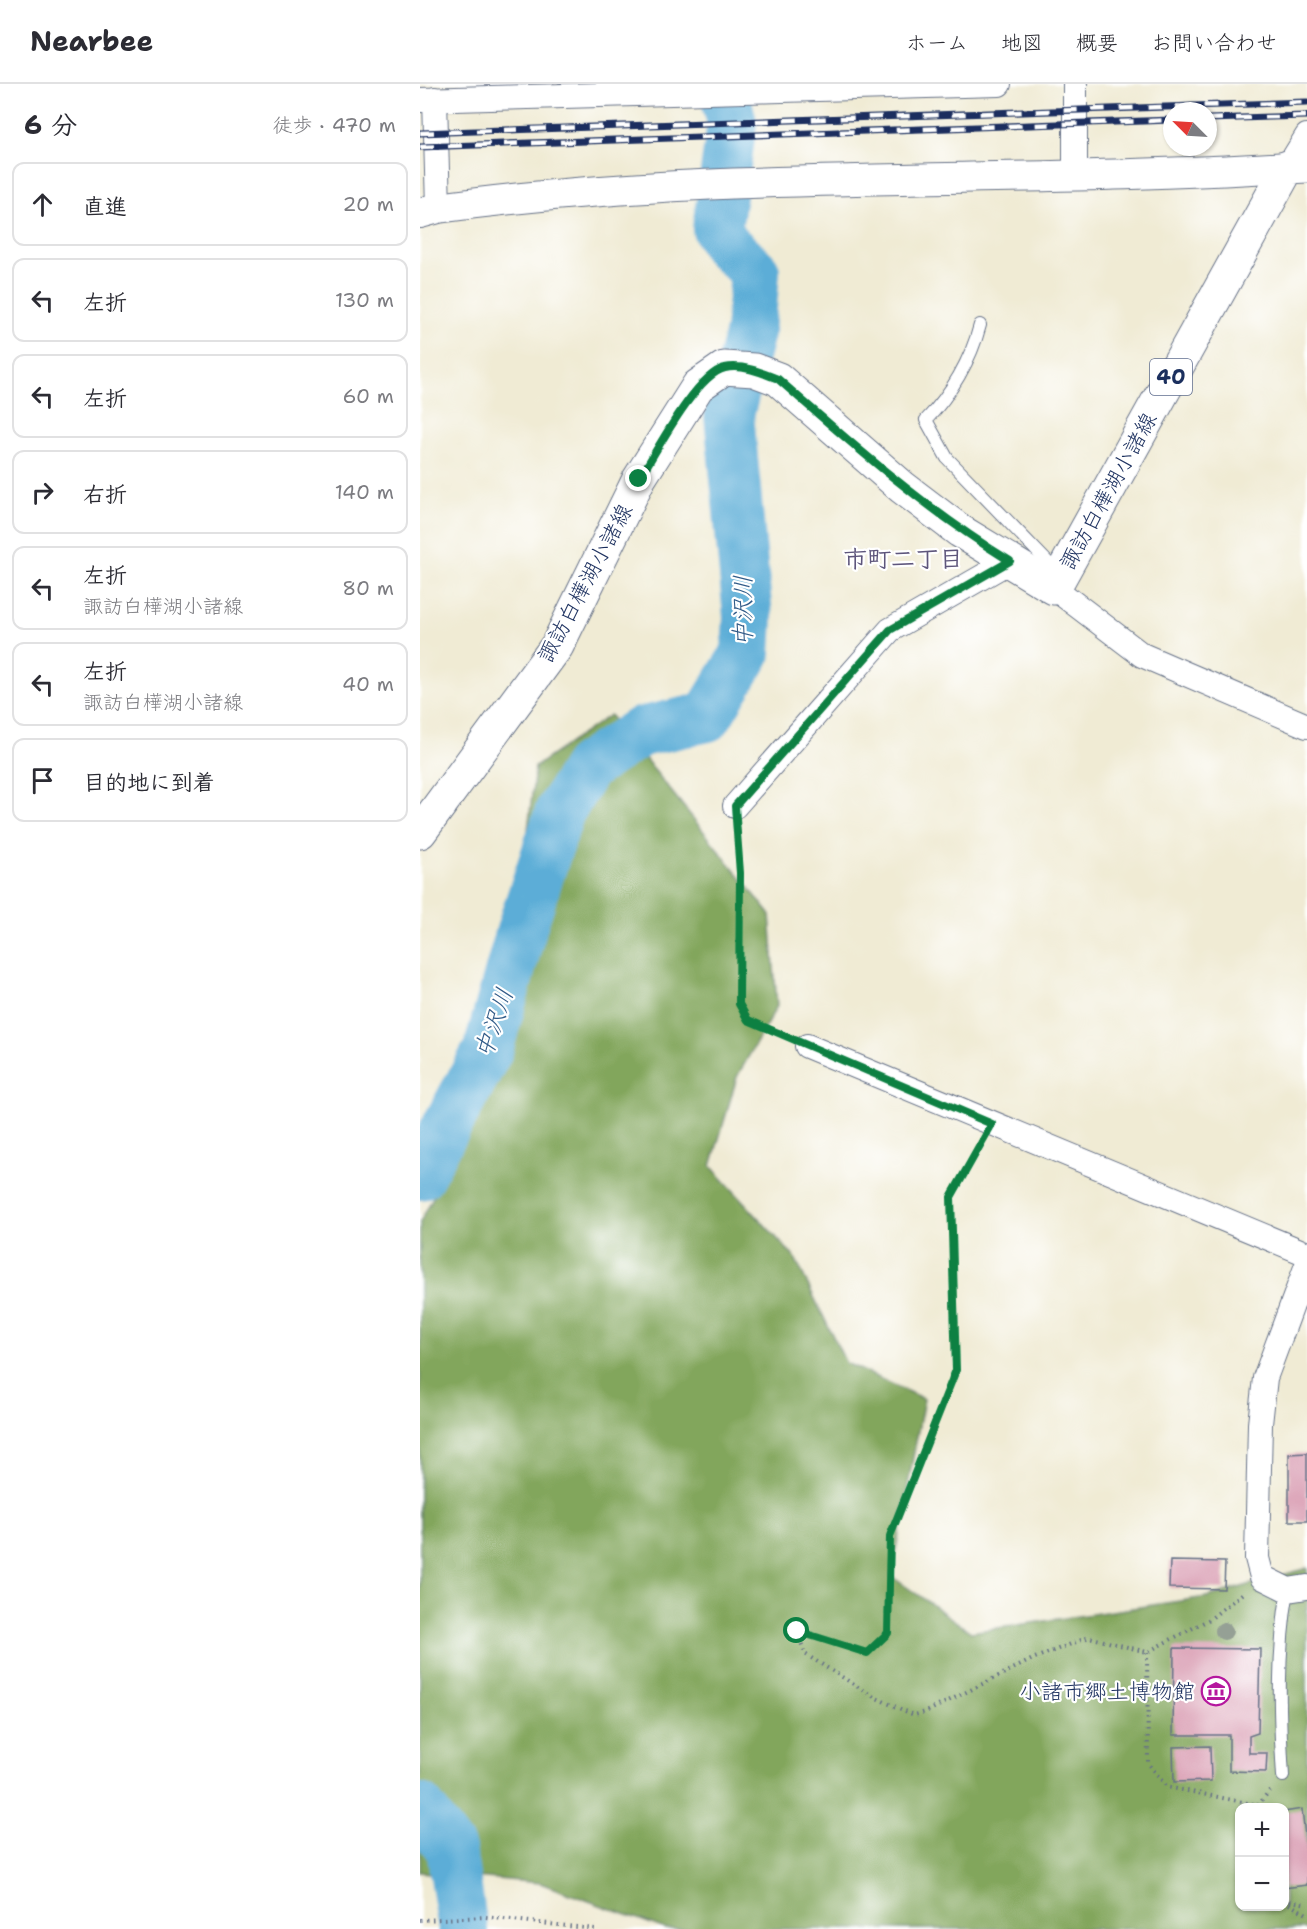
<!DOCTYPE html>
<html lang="ja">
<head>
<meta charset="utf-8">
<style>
  :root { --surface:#fff; --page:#f2f2f3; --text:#2b2b33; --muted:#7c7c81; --line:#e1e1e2 }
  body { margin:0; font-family:"Shantell Sans","Klee One",sans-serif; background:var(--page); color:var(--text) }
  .controls { position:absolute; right:18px; bottom:18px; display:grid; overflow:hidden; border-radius:12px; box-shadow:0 2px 4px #0004 }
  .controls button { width:54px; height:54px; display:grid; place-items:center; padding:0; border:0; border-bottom:2px solid var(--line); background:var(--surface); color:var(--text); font:30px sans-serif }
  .compass { position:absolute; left:743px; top:18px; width:54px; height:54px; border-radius:50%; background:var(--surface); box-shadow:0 2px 4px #0004; rotate:294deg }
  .stop { position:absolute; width:18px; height:18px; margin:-14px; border:4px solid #0b8043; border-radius:50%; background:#fff }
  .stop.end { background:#0b8043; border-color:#fff; box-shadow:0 2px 6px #0008 }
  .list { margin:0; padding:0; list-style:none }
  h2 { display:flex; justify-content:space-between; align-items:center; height:78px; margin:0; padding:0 24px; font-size:26px }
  h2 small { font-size:20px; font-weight:400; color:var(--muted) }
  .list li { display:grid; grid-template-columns:39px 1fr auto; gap:18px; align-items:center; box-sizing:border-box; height:84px; margin:0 12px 12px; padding:0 12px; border:2px solid var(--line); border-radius:12px }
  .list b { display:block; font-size:22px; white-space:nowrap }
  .list p { margin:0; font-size:20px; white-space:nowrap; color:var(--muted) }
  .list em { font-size:20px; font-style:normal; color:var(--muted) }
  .icon { flex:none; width:33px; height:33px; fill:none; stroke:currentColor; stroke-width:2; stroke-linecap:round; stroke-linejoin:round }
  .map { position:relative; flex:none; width:887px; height:1845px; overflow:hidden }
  header { display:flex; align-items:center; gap:36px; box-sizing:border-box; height:84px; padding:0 30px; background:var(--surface); border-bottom:2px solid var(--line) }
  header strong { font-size:28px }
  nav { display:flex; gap:33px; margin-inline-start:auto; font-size:21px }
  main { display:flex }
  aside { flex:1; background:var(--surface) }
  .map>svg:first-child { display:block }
  .forest { fill:#82a65c; stroke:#4e6a5d; stroke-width:1.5; fill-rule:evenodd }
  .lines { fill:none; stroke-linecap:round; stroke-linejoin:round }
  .river { stroke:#5badd7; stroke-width:50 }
  .building { fill:#da9fb4 }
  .service-casing { stroke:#667187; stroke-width:14 }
  .minor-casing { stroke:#667187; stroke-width:26 }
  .tertiary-casing { stroke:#667187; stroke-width:32 }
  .primary-casing { stroke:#667187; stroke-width:35 }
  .path { stroke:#667187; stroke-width:4; stroke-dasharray:1.5 4.5; stroke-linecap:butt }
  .service { stroke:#fff; stroke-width:12 }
  .minor { stroke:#fff; stroke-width:24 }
  .tertiary { stroke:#fff; stroke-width:30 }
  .primary { stroke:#fff; stroke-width:33 }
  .rail-casing { stroke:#1b2f5e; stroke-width:7 }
  .rail { stroke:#fff; stroke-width:4.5; stroke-dasharray:14; stroke-linecap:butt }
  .tree { fill:#95a095 }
  .route { stroke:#0b8043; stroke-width:8 }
  .labels { text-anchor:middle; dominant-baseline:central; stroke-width:4.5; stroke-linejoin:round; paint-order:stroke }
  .shield { fill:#fff; stroke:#5f6d8e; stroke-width:1.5 }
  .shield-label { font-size:21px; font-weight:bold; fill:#1b2f5e }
  .street-label { font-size:22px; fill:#1b2f5e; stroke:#fff }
  .poi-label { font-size:22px; fill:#1b2f5e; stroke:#fff; text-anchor:end }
  .neighbourhood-label { font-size:24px; font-weight:bold; fill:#5e567c; stroke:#fff }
  .water-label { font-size:24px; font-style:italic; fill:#315b88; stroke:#fff }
</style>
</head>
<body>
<header>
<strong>Nearbee</strong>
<nav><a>ホーム</a><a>地図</a><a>概要</a><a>お問い合わせ</a></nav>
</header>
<main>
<aside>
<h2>6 分<small>徒歩 · 470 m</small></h2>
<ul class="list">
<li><svg class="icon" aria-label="ahead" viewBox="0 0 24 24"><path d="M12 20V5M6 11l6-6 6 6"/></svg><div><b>直進</b></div><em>20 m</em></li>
<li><svg class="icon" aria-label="left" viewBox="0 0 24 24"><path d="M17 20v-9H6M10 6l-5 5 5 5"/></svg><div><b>左折</b></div><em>130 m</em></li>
<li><svg class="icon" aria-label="left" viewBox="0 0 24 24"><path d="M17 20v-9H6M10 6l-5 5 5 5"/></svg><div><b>左折</b></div><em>60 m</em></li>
<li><svg class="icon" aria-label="right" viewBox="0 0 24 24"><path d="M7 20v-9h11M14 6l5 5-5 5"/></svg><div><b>右折</b></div><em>140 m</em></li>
<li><svg class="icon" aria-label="left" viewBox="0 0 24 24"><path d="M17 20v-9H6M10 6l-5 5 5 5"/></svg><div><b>左折</b><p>諏訪白樺湖小諸線</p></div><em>80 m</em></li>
<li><svg class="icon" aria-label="left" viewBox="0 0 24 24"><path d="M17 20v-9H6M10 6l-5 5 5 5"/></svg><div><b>左折</b><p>諏訪白樺湖小諸線</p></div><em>40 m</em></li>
<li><svg class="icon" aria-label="arrive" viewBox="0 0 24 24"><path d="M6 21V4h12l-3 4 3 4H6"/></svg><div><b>目的地に到着</b></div></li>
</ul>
</aside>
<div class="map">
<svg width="887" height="1845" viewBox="0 0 887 1845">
  <rect width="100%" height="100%" fill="#fff"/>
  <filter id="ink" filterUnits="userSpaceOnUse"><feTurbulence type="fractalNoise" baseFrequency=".0167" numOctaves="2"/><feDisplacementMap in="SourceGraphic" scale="12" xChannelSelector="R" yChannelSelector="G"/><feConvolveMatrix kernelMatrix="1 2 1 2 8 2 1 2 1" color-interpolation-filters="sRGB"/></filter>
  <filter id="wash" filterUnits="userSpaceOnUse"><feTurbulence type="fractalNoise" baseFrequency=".008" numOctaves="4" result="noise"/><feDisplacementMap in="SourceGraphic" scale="24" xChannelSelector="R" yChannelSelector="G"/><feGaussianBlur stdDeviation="1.35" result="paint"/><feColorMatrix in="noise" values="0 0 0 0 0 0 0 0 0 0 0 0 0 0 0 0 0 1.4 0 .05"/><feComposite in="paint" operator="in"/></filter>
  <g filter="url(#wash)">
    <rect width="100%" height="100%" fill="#f0ebd4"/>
    <path class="forest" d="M190,631L350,830L357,922L317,993L291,1082L375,1174L426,1279L504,1315L471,1492L551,1548L787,1513L887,1484V1845H245L120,1799L0,1788V1138L82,982L115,683ZM820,1724H864V1822H820Z"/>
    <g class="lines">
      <path class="river" d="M0,1091L68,966L103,840L140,727L167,683L220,648L287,633L326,569L328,533L309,331L330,248L335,188L306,161L297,145L312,39L307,19V0
        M0,1724L31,1765L43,1845"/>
    </g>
    <g id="blocks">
      <path class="building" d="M887,1369V1437H869V1370Z
        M750,1477L805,1478L804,1505L749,1504Z
        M754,1564L840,1565L838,1649L829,1652V1669H847L846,1688L809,1687V1651H753Z
        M790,1662L791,1697L754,1698L753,1663Z
        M882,1725L887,1769V1801L864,1804V1728Z"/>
    </g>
  </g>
  <g filter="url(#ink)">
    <use href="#blocks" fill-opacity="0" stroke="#667187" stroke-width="1.5"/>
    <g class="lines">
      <g class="service-casing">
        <path id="service" d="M560,241C551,276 531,310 506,336L527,374L640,491
          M863,1692C859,1629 857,1569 868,1506"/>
      </g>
      <g class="minor-casing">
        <path id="minor" d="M655,0V91
          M15,15L18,124
          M0,16L579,0
          M868,83L887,52
          M634,504L722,571L887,642
          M315,722L470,546L590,477
          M387,962L887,1170
          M887,1181L845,1294L840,1340L837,1474L842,1493L868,1506L887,1503"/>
      </g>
      <g class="tertiary-casing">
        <path id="tertiary" d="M0,129L18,124C300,85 585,101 868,83"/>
      </g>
      <g class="primary-casing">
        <path id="primary" d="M0,748L137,562L219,395L278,302L304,284L334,286L358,295L482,403L540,447L634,504L868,83L887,82"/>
      </g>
      <path class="path" d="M317,747L320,789L319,920L328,936L365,952
        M560,1061L531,1113L535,1286L470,1452L468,1549L447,1569L377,1547L385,1570L454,1613L494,1631L506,1628L615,1574L669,1553L727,1568L790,1535L823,1509
        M727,1568L728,1679L747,1703L838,1721L850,1706
        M864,1816L887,1820
        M869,1820L887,1830
        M0,1836L65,1833L175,1845"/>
      <use href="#service" class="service"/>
      <use href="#minor" class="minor"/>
      <use href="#tertiary" class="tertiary"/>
      <use href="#primary" class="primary"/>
      <g class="rail-casing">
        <path id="rail" d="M788,35L887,32
          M0,49L887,18
          M0,63L752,36"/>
      </g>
      <use href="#rail" class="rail"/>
    </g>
    <circle class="tree" cx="804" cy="1547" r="9"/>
  </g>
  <g class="lines" filter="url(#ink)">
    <path class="route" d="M219,395C235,370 276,290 305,284C322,280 343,289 358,295C433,361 505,425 590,477L470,546L315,722L320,789L319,920L328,936L572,1040L531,1113L536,1286L470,1452L468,1549L447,1569L377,1547"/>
  </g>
  <defs>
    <g id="museum-ring" transform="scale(1.5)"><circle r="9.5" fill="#fff" stroke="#b5179e" stroke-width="1.5"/><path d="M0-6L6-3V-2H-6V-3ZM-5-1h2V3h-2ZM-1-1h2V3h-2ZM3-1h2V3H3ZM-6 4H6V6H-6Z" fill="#b5179e"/></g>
  </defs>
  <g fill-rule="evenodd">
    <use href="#museum-ring" x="796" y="1607"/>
  </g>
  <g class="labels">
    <rect class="shield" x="730" y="275" width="42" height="36" rx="4.5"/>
    <g class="shield-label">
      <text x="751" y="293">40</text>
    </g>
    <g class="street-label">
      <text transform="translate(688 407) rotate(-61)">諏訪白樺湖小諸線</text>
      <text transform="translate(165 499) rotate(-62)">諏訪白樺湖小諸線</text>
    </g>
    <g class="poi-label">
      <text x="775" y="1607">小諸市郷土博物館</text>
    </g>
    <g class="neighbourhood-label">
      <text x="483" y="475">市町二丁目</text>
    </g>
    <g class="water-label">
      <text transform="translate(323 527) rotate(-90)">中沢川</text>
      <text transform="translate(74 939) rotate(-71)">中沢川</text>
    </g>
  </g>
</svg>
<div class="controls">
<button>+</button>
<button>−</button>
</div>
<svg class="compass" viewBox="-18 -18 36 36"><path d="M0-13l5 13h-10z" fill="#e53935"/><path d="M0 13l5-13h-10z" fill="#7c7c81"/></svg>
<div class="stop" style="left:377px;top:1547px"></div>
<div class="stop end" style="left:219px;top:395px"></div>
</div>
</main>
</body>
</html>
